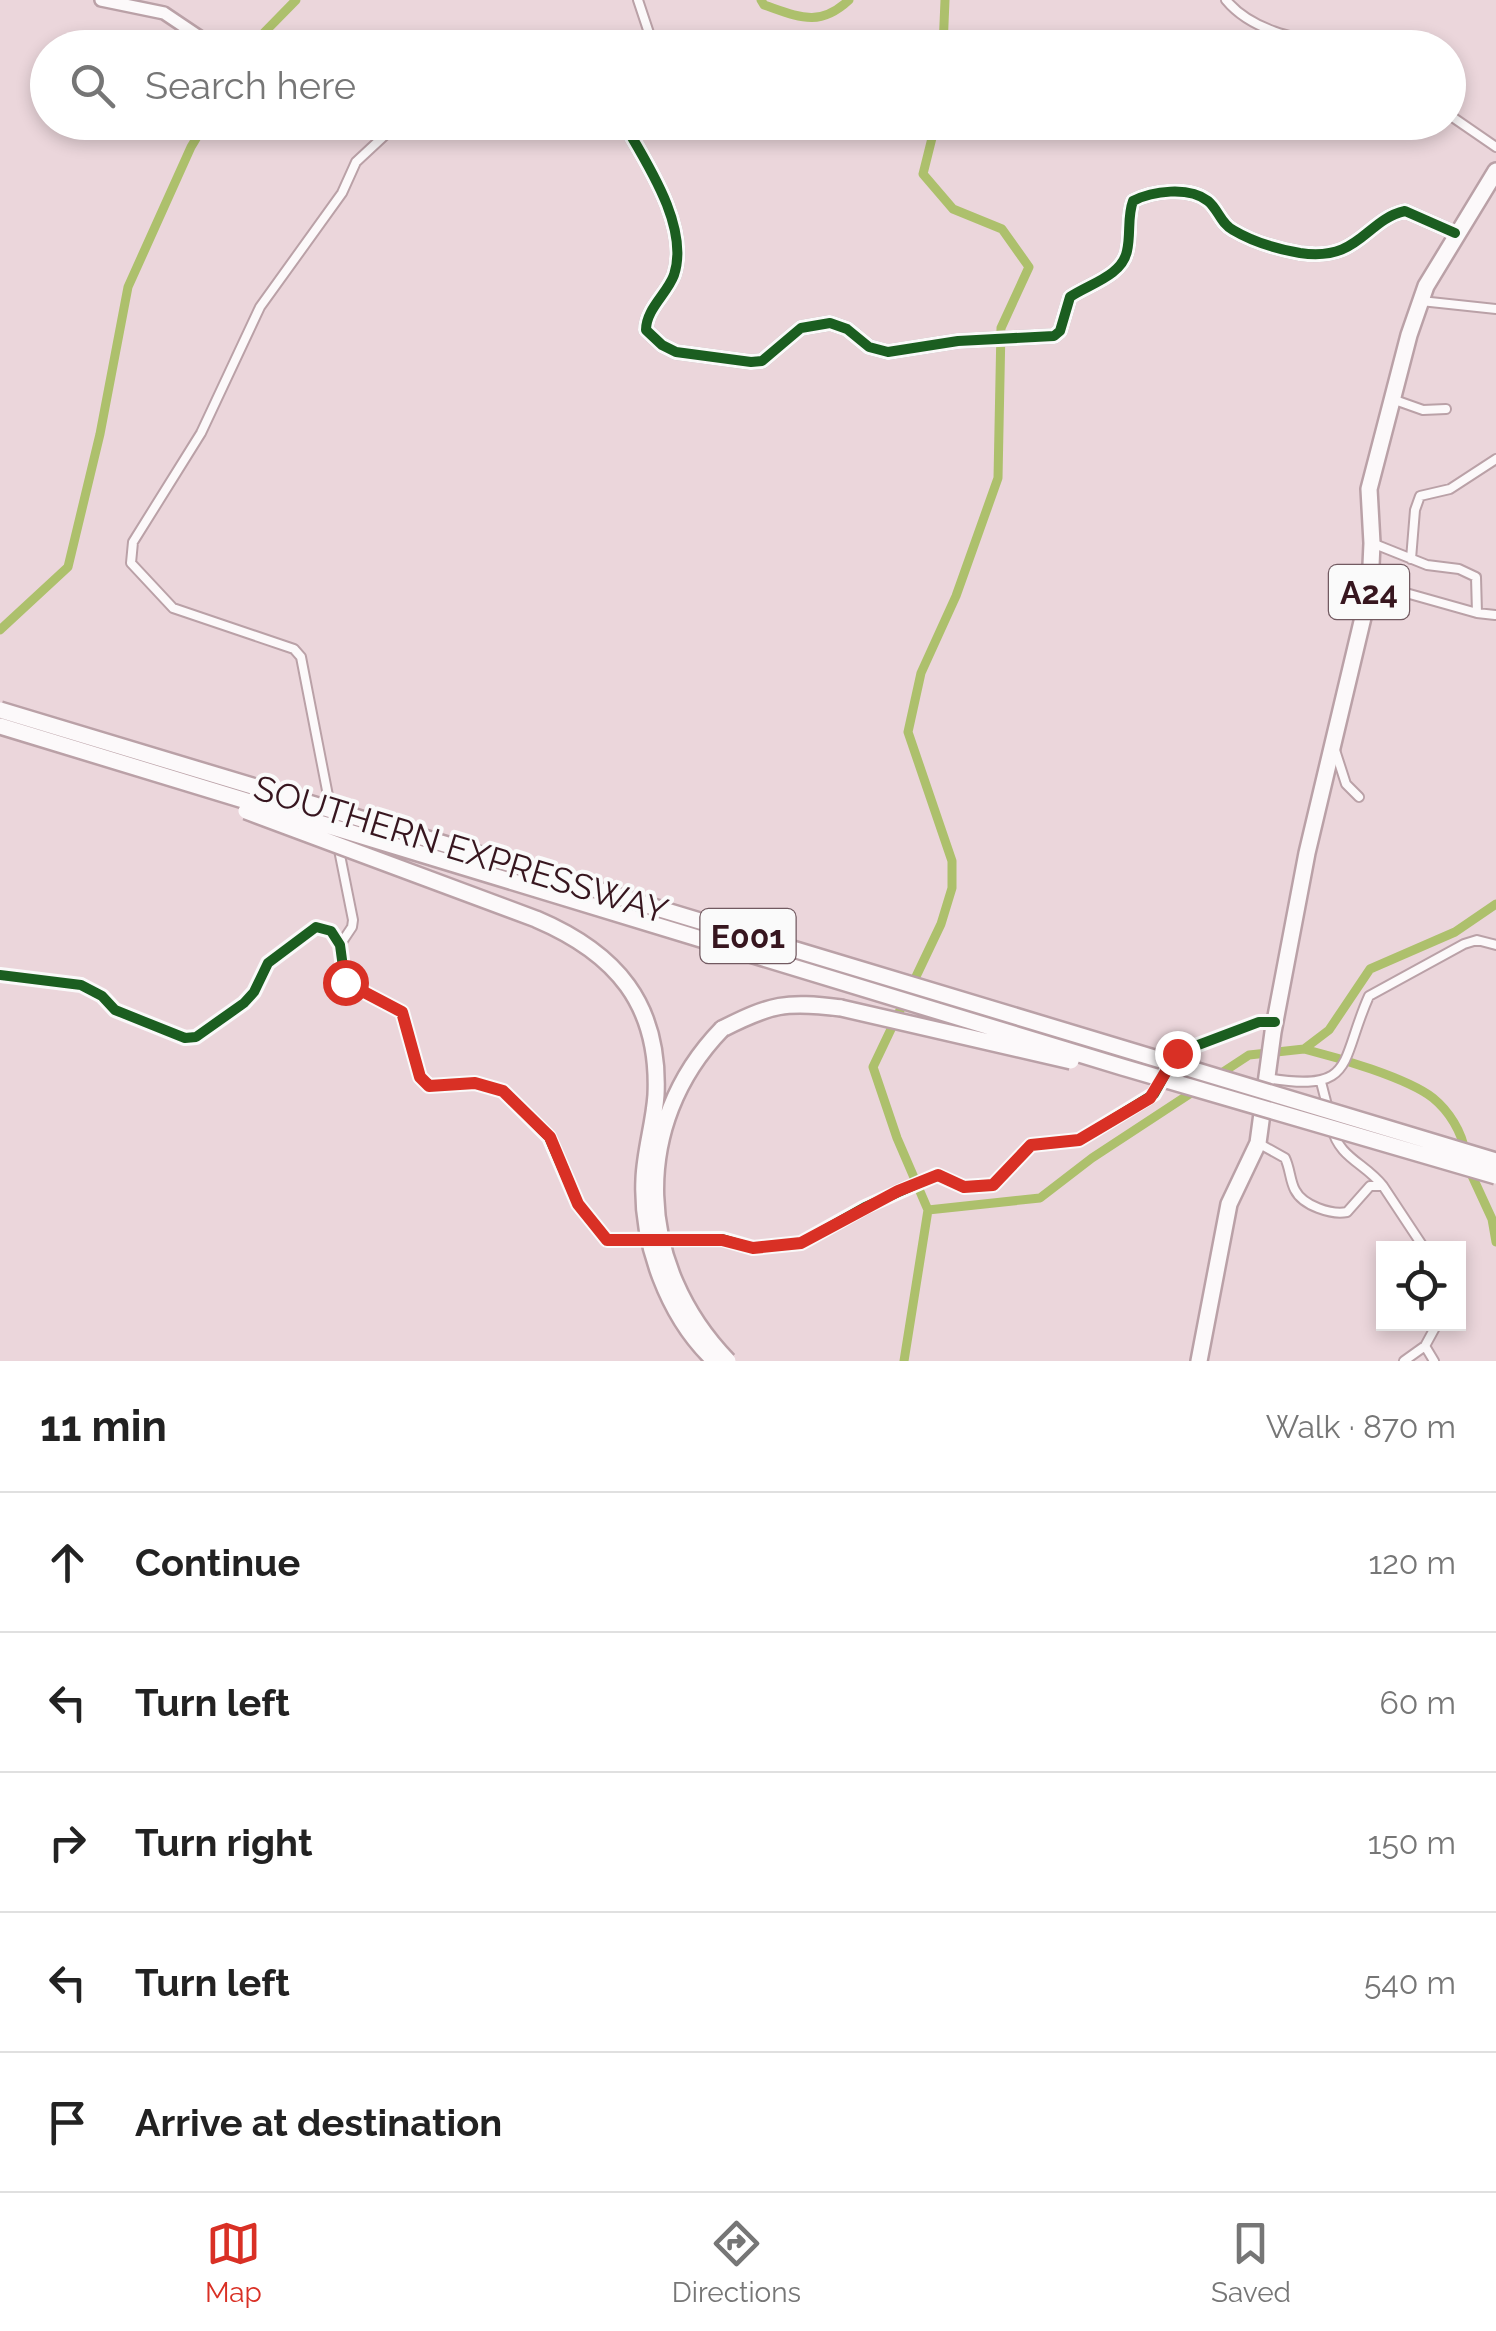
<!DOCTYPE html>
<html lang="en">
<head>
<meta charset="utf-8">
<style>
  :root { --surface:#fff; --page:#f2f2f2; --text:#222; --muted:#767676; --line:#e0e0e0; --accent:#d93025 }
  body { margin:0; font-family:Raleway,sans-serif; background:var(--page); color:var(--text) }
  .controls { position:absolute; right:30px; bottom:30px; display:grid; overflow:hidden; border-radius:0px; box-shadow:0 5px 15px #0003 }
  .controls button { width:90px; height:90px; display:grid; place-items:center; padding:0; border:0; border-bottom:2px solid var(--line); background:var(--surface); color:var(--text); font:50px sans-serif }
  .stop { position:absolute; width:30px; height:30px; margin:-22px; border:8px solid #d93025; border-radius:50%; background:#fff }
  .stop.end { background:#d93025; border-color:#fff; box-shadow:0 2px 10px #0008 }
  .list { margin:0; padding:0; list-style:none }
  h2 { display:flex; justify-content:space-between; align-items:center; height:130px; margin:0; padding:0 40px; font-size:42px }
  h2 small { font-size:32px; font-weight:400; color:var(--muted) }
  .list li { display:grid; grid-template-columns:65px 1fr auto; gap:30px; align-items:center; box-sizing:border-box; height:140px; padding:0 40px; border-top:2px solid var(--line) }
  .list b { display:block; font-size:38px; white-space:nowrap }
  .list em { font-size:32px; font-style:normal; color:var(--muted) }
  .icon { flex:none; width:55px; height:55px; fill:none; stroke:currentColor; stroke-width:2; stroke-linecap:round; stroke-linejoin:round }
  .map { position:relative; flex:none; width:1496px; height:1361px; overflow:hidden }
  .search { position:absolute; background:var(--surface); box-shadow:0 5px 15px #0003; left:30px; right:30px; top:30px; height:110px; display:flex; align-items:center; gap:25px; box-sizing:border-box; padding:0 35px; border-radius:55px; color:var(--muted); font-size:38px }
  .sheet { height:830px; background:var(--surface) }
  nav { display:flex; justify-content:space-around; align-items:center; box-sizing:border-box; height:140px; border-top:2px solid var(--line); background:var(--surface); font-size:28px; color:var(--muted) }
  nav a { display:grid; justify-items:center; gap:5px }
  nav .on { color:var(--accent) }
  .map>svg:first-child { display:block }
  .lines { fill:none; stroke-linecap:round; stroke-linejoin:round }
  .canal { stroke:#adc06c; stroke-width:9 }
  .street-casing { stroke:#baa1a7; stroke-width:12 }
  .secondary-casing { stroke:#baa1a7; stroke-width:16 }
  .highway-casing { stroke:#baa1a7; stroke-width:20 }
  .street { stroke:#fcf9fa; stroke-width:8 }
  .secondary { stroke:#fcf9fa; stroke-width:11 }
  .highway { stroke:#fcf9fa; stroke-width:15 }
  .highway-bridge-casing { stroke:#baa1a7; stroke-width:20; stroke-linecap:butt }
  .highway-bridge { stroke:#fcf9fa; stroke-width:15 }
  .cycleway-casing { stroke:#fafafa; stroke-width:16 }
  .cycleway { stroke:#1b5e20; stroke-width:10 }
  .route { stroke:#d93025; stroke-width:12 }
  .labels { text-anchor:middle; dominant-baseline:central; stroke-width:8; stroke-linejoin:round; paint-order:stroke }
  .shield { fill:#fafafa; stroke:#725a61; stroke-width:2.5 }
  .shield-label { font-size:32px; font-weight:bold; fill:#37161f }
  .street-label { font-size:35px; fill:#37161f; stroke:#fafafa }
</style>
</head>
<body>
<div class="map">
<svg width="1496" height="1361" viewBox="0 0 1496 1361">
  <rect width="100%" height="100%" fill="#ebd6db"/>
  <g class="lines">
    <path class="canal" d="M761,0L764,5C799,17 819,28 849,0
      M249,48L296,0
      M943,48L945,0
      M0,630L68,567L100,434L128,287L191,147L206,122
      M1304,1049C1336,1057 1408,1078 1433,1098C1449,1111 1462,1132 1465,1152
      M1468,1167L1492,1219L1496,1242
      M928,1210L1040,1198L1092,1158L1249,1055L1304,1049L1329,1030L1370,969L1455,932L1496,904
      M904,1361L928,1210L897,1138L873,1067L941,924L952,888V861L908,732L921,673L956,596L998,478L1001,328L1029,267L1002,229L953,209L923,174L936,122"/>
    <g class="street-casing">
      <path id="street" d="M638,0L654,48
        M1226,0C1254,34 1305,40 1346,48
        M1448,114L1496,147
        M1421,301L1496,309
        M1392,399L1423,410L1446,409
        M1372,543L1427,565L1459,569L1476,577L1477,613L1495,615
        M1411,559L1415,510L1420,496L1450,489L1496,459
        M1370,588L1406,593L1477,613
        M1335,750L1346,784L1359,797
        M331,811L301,657L294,649L173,608L131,563L133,542L201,433L260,307L342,193L356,162L399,122
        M338,845L353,920L352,927L340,945
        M0,975L81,985L102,996L115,1010L185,1038L196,1037L244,1003L254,992L268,963L316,927L331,931L340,945L345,982L402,1012L420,1077L429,1086L475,1083L503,1091L549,1137L578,1204L607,1240L722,1239L753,1248L801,1243L865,1207L937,1175L964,1187L993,1185L1031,1145L1079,1140L1154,1094L1177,1053L1259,1022H1275
        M1266,1078C1357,1093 1339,1063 1369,996L1464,944L1477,940L1496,945
        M1321,1082L1328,1109
        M1332,1128C1339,1158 1365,1163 1383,1186
        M1258,1143L1285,1158C1290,1168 1290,1181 1295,1190C1303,1206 1332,1215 1347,1212L1370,1186H1383L1424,1248
        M1425,1346L1434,1361
        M1404,1361L1425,1346L1437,1324"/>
    </g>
    <g class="secondary-casing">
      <path id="secondary" d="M101,0L164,13L216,48
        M623,122C646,162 690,227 674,275C667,294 646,309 646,330L662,345L676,352L751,362L762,361L801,328L830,323L847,329L869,347L888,352L958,341L1054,336L1060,331L1070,297C1089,284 1122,276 1127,251C1131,234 1127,217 1133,201C1152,191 1189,186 1208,201C1218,209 1221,224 1233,230C1253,242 1277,249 1300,253C1360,262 1365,220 1405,211L1455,233"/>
    </g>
    <g class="highway-casing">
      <path id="highway" d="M722,1029C771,1004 786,1001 841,1008
        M1199,1361L1229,1204L1258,1143L1273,1032L1307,853L1370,588L1372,543L1369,489L1409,335L1426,286L1496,171"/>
    </g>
    <use href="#street" class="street"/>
    <use href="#secondary" class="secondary"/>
    <use href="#highway" class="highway"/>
    <g class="highway-bridge-casing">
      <path id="highway-bridge" d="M0,710L1496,1161
        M0,726L1122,1067L1496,1176
        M246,811L536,919C616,953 660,1004 656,1095C654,1124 645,1151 644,1179C641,1243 668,1317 715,1361
        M841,1008L1071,1061
        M722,1029C629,1125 636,1266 728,1361"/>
    </g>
    <use href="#highway-bridge" class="highway-bridge"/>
    <g class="cycleway-casing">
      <path id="cycleway" d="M623,122C646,162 690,227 674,275C667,294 646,309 646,330L662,345L676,352L751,362L762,361L801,328L830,323L847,329L869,347L888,352L958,341L1054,336L1060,331L1070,297C1089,284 1122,276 1127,251C1131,234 1127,217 1133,201C1152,191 1189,186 1208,201C1218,209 1221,224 1233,230C1253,242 1277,249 1300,253C1360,262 1365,220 1405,211L1455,233
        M0,975L81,985L102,996L115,1010L185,1038L196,1037L244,1003L254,992L268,963L316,927L331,931L340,945L345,982L402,1012L420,1077L429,1086L475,1083L503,1091L549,1137L578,1204L607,1240L722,1239L753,1248L801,1243L865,1207L937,1175L964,1187L993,1185L1031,1145L1079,1140L1154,1094L1177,1053L1259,1022H1275"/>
    </g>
    <use href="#cycleway" class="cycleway"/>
  </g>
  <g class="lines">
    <path class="route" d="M345,982L402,1012L420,1077L429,1086L475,1083L503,1091L550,1137L578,1204L607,1240H722L753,1248L801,1243L898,1191L938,1175L964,1187L993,1185L1031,1145L1079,1140L1150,1098L1177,1053"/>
  </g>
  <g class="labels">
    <g class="shield">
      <rect x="1329" y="565" width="80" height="54" rx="8"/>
      <rect x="700.5" y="909" width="95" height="54" rx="8"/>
    </g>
    <g class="shield-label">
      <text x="1369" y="592">A24</text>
      <text x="748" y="936">E001</text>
    </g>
    <g class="street-label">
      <text transform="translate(461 849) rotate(17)">SOUTHERN EXPRESSWAY</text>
    </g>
  </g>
</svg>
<div class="controls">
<button><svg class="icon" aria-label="locate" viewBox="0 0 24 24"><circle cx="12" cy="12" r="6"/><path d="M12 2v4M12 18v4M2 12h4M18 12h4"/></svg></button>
</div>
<div class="stop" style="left:345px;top:982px"></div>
<div class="stop end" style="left:1177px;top:1053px"></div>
<div class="search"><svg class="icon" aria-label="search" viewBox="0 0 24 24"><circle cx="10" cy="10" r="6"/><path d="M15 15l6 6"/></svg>Search here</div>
</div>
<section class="sheet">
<h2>11 min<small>Walk · 870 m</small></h2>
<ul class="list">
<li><svg class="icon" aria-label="ahead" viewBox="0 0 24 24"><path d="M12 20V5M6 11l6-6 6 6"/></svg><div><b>Continue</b></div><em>120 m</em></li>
<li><svg class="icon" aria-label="left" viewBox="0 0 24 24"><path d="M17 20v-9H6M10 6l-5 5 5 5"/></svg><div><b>Turn left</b></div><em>60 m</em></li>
<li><svg class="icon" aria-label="right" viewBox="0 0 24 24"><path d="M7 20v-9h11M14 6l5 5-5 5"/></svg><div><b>Turn right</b></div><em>150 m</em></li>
<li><svg class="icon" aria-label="left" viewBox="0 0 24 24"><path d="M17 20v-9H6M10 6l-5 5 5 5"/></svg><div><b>Turn left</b></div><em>540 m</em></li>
<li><svg class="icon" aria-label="arrive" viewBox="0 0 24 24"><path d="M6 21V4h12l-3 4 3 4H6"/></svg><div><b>Arrive at destination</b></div></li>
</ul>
</section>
<nav>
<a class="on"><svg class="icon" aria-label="map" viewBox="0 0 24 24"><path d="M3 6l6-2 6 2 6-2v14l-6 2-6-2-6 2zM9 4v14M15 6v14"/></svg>Map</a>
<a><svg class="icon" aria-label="directions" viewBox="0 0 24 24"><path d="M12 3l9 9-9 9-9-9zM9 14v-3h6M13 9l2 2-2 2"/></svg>Directions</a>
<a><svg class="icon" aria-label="saved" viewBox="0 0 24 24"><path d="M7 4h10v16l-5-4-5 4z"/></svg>Saved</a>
</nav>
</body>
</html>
